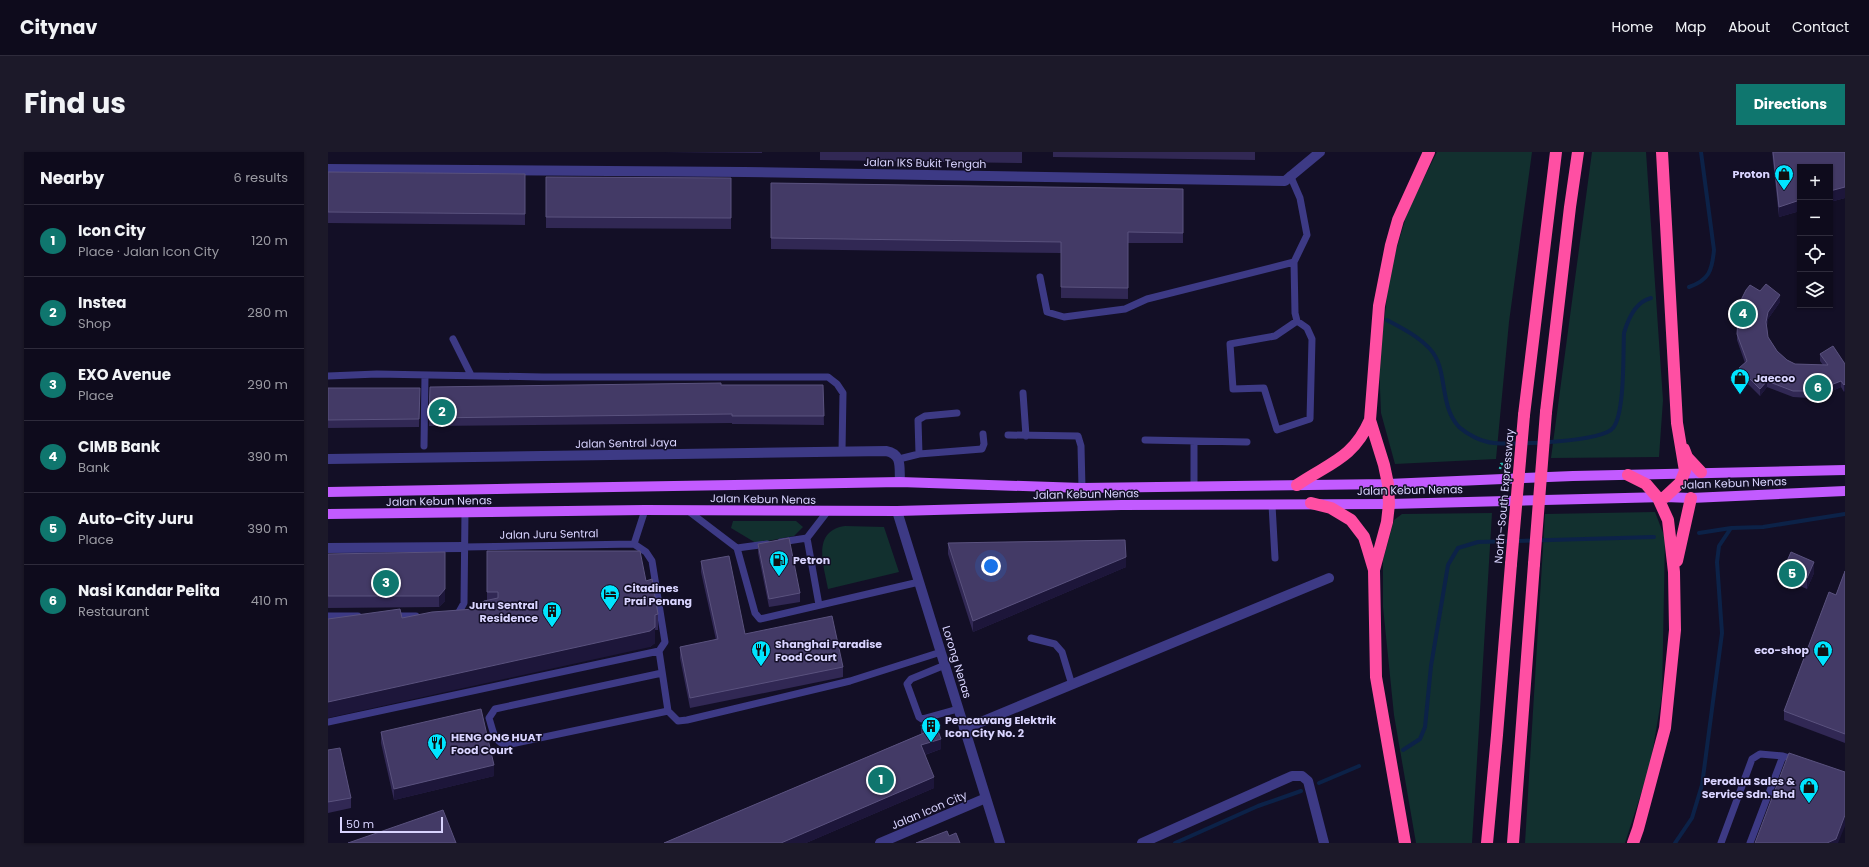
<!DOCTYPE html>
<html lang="en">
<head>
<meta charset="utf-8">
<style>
  :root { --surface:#0e0b1c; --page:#1c1929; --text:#f1f3f6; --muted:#9b9ba3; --line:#2e2b3b; --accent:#0f766e }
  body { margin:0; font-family:Poppins,sans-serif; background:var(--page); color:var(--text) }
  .controls { position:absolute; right:12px; top:12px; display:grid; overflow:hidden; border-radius:0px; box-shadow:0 1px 3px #0004 }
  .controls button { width:36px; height:36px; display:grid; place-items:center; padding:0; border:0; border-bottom:1px solid var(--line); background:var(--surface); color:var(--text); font:20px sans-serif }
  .scale { position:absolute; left:12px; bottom:10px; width:103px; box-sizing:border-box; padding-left:4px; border:2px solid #d9d4ff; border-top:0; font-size:11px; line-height:14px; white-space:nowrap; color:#d9d4ff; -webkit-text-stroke:3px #130f26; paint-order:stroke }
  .you { position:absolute; left:663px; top:414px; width:14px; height:14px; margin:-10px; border:3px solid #fff; border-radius:50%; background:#1a73e8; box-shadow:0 0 0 6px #1a73e833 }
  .badge { display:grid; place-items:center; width:26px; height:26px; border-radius:50%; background:var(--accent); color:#fff; font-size:13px; font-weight:700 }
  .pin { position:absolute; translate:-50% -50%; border:2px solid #fff; box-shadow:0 1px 4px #0006 }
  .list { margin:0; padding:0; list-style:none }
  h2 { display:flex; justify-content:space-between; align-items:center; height:52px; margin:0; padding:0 16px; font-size:17px }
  h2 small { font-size:13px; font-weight:400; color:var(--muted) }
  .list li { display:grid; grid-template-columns:26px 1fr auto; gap:12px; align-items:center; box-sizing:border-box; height:72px; padding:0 16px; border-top:1px solid var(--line) }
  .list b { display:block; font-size:15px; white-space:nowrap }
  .list p { margin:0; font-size:13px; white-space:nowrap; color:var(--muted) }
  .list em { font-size:13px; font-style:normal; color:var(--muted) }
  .icon { flex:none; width:22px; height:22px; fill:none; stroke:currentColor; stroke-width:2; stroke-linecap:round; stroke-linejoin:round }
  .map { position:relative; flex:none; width:1517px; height:691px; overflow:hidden; border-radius:0px }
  header { display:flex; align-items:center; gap:24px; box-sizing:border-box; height:56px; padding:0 20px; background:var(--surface); border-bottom:1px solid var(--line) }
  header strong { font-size:19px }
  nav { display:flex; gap:22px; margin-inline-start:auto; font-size:14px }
  .intro { display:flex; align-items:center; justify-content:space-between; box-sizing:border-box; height:96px; padding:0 24px }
  h1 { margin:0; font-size:28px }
  .button { padding:10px 18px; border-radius:0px; background:var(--accent); color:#fff; font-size:14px; font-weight:700 }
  main { display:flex; gap:24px; padding:0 24px }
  aside { flex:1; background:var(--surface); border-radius:0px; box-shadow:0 1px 3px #0004 }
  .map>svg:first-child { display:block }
  .green { fill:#12302f }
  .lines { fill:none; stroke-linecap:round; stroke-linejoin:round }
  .stream { stroke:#0c2248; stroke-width:4 }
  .path { stroke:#2fb8b0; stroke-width:2.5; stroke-dasharray:2 3; stroke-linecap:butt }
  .lane { stroke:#3d3a85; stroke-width:7 }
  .street { stroke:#3d3a85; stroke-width:10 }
  .primary { stroke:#c25bff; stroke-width:10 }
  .highway { stroke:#ff4fa3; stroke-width:12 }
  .highway-bridge { stroke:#ff4fa3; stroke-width:12 }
  .wall { fill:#312854 }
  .shaded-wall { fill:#1d163a }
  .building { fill:#433a66; stroke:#5a527e }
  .labels { text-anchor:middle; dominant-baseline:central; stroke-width:3; stroke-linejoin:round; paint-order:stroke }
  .street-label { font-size:11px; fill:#d9d4ff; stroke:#130f26 }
  .poi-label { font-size:11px; font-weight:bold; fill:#d9d4ff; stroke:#130f26; text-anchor:start }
</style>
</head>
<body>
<header>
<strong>Citynav</strong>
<nav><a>Home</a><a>Map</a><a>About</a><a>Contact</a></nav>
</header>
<div class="intro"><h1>Find us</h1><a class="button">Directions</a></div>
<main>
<aside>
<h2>Nearby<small>6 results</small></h2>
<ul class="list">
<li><span class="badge">1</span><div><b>Icon City</b><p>Place · Jalan Icon City</p></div><em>120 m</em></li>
<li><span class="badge">2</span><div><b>Instea</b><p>Shop</p></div><em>280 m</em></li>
<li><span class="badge">3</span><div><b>EXO Avenue</b><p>Place</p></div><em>290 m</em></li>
<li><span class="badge">4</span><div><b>CIMB Bank</b><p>Bank</p></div><em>390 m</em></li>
<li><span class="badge">5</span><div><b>Auto-City Juru</b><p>Place</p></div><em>390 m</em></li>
<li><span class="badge">6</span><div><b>Nasi Kandar Pelita</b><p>Restaurant</p></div><em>410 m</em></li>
</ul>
</aside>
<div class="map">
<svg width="1517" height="691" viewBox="0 0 1517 691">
  <rect width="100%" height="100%" fill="#130f26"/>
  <path class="green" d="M1109,0H1204L1181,170L1168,307L1067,312L1053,261L1051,212L1062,119L1080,58Z
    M1264,0H1318L1335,248L1331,305L1223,306Z
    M1327,360L1337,386L1334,543L1322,614L1297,691H1197L1217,362Z
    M1164,361L1144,691H1088L1066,563L1055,455V408L1066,368L1074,362Z
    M405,369H468L475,375L466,384L428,391L403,376Z
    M517,374L556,375L571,420L500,437C496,414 483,379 517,374Z"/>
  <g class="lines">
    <path class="stream" d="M1361,135C1381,128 1384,119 1386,98L1373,0
      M1059,168C1074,176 1090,184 1102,197C1121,218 1110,252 1131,275C1140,283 1154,290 1166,291C1185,293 1274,290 1285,276C1297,261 1295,202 1296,181C1300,167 1307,150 1323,146
      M1371,381L1403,376
      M1075,598L1092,587L1097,575L1103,514L1120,413L1130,396L1150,390L1326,385
      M991,631L1031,614
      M847,691L930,654L973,639
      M1347,691L1364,666L1374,633L1394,481L1389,410L1391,394L1403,376L1435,375L1517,362"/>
    <path class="path" d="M1172,317L1173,312H1181"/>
    <path class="lane" d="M966,110L967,161L969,169L979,176L984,187L982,267L949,278L936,236L905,237L902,192L947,184L969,169
      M712,125L719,160L736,165L797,157L819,147L966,110L979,83L972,46L962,23
      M125,187L143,223
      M0,224L49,222L215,225H500L509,232L515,241L514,299
      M695,241L698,284
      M680,283L750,284L753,294L754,336
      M817,288L919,290
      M96,294L97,223
      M591,302L654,297L656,292L655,282
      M571,307L591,302L590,268L597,264L629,261
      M866,334V290
      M944,353L947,406
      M359,358L409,396L427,461L432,467L591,430
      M479,386L491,453
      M453,390L479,386L499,360
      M306,392L317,358
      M136,395L306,392
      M409,396L439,392
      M126,462L131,460L136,451L137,360
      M0,464H30
      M64,464H88
      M703,486L727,492L734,500L744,533
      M331,499L340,559L350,569L359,568L522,529L613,500
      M617,513L583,527L579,532L591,565L594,567L630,557
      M334,521L167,557L161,566C165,578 165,589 178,593L340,559
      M0,570L331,499L337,490L324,409L318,400L306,392
      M1393,691L1424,607L1432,602L1455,604L1468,608
      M1422,691L1455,604"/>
    <path class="street" d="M0,17L416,20L957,29L992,0
      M0,307L558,299C575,302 571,316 572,330
      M569,359L672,691
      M0,396L136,395
      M636,577L1001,426
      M552,691L658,646
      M814,691L964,624H974L980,629L996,691"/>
    <path class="primary" d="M0,340L572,330L754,336L1060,332L1245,324L1517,318
      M0,362L317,358L569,359L793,353L1061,352L1337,345L1363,346L1517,339"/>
    <path class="highway" d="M1334,0L1349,271L1357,319L1352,331L1337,345
      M1218,260L1242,55L1250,0
      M1196,263L1228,0
      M1356,297L1359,305L1373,320
      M1300,323L1318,332L1330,346L1340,368L1346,420L1347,478L1337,576L1310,677L1305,691
      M969,333C1001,311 1025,307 1042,268
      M983,351L1003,356L1023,368L1036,385L1040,398L1046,418L1048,525L1077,691
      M1349,409L1363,346
      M1046,418L1059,370L1061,352L1060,332L1056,313L1042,268L1051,154L1063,93L1070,68L1101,0
      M1159,691L1169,583L1183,412
      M1185,691L1206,412"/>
    <path class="highway-bridge" d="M1183,412L1196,263
      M1206,412L1218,260"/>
  </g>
  <path class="wall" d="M336,0H434V1Z
    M492,0H694V11L492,8Z
    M725,0H927V8L725,5Z
    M1444,0H1517V46L1502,50V15H1472V59L1451,65Z
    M0,20L197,22V73L0,71Z
    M218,25L403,26V77L218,76Z
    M443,31L855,37V91H800V147L733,146V101L443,97Z
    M1470,126H1472V146L1470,137Z
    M1432,139L1452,150L1440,167L1439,174L1440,185L1449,199L1459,208L1467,212L1495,213L1492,209V202L1517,212L1516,240L1513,235L1495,243L1481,246L1465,245L1439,235L1432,244L1411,223V216L1417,211L1409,188V182Z
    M393,233H495L496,273L404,272V271L101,274L102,235Z
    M0,236H92L91,275L0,276Z
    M620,391L798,415L645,480L620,402Z
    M430,392L472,441V450L441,455L430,401Z
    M159,399L318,429L330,462V478H327V491L322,495L146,457L159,449Z
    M117,400V449L111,455L0,456V402Z
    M373,409L417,482L515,515V525L362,556L352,506V495L388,488L373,420Z
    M1456,416L1486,421L1479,437L1456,427Z
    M1517,419V591L1456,568V559L1508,443Z
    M593,573L613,597L597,603L606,636L478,691H336L593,582Z
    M53,580L166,624L66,648L53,591Z
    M0,598L23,646V656L0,661Z"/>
  <path class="shaded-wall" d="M1517,35V46L1502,50V39Z
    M1472,48V59L1451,65V55Z
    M1452,143V150L1440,167L1438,177V170L1440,160Z
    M1439,229V235L1432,244V237Z
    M1513,229V235L1495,243V236Z
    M1517,232V239L1516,240V233Z
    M117,400V449L111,455V444Z
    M798,405V415L645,480V469Z
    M1486,410V421L1479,437V426Z
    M327,463V491L322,495L0,566V550Z
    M613,587V597L593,604V593Z
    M166,613V624L66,648V637Z
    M606,625V636L478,691H453Z
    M1517,663V674L1510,691H1499Z"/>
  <path class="building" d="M1445,0H1517V35L1502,39V15H1472V48L1451,55Z
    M0,20L197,22V62L0,60Z
    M218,25L403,26V66L218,65Z
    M443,31L855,37V81L800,80V136L733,135V90L443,86Z
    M1470,126H1472V135Z
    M1438,132L1452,143L1440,160L1438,170L1440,185L1449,199L1459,208L1467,212L1500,213L1492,202L1505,194L1517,212V232L1516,233L1513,229L1495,236L1481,239H1465L1439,229L1432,237L1411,216L1419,209L1409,182L1411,152L1418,138L1422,133L1432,139Z
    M393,231V233H495L496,264H404V262L101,266L102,235Z
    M0,236H92L91,267L0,268Z
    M461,386L472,441L441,447L430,392Z
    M797,388L798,405L645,469L620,391Z
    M159,399H312L318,429L324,427L330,462L327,463V475L322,479L0,550V467L72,457L74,466L104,460L146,457L156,449L170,446V440H159Z
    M117,400V437L111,444H0V402Z
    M1463,400L1486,410L1479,426L1456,416Z
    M401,404L417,482L504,464L515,515L362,546L352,495L390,487L373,409Z
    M1517,419V582L1456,559L1501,440L1508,443Z
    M153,557L166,613L66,637L53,580Z
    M606,568L613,587L593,593L606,625L453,691H336L596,581L593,573Z
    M12,596L23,646L0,650V598Z
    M1461,601L1517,620V663L1508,687L1499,691H1427Z
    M115,658L128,691H20Z
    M619,679L621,684L628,681L632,691H588Z"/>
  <defs>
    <g id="shop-pin" transform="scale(1)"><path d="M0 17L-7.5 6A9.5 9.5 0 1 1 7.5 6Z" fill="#00e5ff" stroke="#130f26"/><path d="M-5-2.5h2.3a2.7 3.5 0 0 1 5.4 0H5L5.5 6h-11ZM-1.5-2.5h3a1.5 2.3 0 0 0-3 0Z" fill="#111"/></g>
    <g id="fuel-pin" transform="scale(1)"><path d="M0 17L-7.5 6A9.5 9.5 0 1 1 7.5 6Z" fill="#00e5ff" stroke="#130f26"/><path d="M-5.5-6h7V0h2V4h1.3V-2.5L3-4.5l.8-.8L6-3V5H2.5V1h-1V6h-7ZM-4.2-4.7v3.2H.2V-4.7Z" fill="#111"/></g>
    <g id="hotel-pin" transform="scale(1)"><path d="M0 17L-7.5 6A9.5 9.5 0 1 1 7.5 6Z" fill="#00e5ff" stroke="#130f26"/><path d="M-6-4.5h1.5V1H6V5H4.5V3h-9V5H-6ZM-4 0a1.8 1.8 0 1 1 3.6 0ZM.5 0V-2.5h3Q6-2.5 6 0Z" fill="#111"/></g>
    <g id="building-pin" transform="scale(1)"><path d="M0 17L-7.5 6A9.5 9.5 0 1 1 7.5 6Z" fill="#00e5ff" stroke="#130f26"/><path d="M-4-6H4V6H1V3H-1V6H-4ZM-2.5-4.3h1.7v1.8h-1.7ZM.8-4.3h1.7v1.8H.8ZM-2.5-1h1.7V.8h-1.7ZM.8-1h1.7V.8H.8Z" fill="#111"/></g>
    <g id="restaurant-pin" transform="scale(1)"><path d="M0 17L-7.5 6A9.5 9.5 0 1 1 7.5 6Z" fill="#00e5ff" stroke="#130f26"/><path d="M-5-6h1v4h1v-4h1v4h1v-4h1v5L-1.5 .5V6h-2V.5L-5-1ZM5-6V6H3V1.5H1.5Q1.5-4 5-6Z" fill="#111"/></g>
  </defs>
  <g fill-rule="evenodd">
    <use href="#shop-pin" x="1456" y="22"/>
    <use href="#shop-pin" x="1412" y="226"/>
    <use href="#fuel-pin" x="451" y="408"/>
    <use href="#hotel-pin" x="282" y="442"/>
    <use href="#building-pin" x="224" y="459"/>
    <use href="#restaurant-pin" x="433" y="498"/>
    <use href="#shop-pin" x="1495" y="498"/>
    <use href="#building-pin" x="603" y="574"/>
    <use href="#restaurant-pin" x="109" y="591"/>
    <use href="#shop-pin" x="1481" y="635"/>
  </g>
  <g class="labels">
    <g class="street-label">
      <text transform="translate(597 11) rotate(1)">Jalan IKS Bukit Tengah</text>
      <text transform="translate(298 291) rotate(-1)">Jalan Sentral Jaya</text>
      <text transform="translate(1406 331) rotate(-2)">Jalan Kebun Nenas</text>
      <text transform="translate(1082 338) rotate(-1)">Jalan Kebun Nenas</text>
      <text transform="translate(758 342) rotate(-1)">Jalan Kebun Nenas</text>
      <text transform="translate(1176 344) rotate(-85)">North–South Expressway</text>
      <text transform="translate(435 347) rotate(1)">Jalan Kebun Nenas</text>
      <text transform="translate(111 349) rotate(-1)">Jalan Kebun Nenas</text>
      <text transform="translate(221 382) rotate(-1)">Jalan Juru Sentral</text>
      <text transform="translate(629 510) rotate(73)">Lorong Nenas</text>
      <text transform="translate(601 658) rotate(-23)">Jalan Icon City</text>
    </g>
    <g class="poi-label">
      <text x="1442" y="22" text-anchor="end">Proton</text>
      <text x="1426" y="226">Jaecoo</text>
      <text x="465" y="408">Petron</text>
      <text x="296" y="436">Citadines<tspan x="296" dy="13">Prai Penang</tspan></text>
      <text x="210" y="453" text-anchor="end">Juru Sentral<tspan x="210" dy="13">Residence</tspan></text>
      <text x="447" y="492">Shanghai Paradise<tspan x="447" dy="13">Food Court</tspan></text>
      <text x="1481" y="498" text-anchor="end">eco-shop</text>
      <text x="617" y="568">Pencawang Elektrik<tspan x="617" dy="13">Icon City No. 2</tspan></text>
      <text x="123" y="585">HENG ONG HUAT<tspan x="123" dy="13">Food Court</tspan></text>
      <text x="1467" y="629" text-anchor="end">Perodua Sales &amp;<tspan x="1467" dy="13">Service Sdn. Bhd</tspan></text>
    </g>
  </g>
</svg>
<div class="controls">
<button>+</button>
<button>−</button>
<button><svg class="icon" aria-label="locate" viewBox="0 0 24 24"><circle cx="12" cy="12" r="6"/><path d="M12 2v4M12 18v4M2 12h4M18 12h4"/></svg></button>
<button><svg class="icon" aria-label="layers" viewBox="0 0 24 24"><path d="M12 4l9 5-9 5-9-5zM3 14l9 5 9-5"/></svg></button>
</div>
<div class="scale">50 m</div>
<div class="you"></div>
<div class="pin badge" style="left:553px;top:628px">1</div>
<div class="pin badge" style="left:114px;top:260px">2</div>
<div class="pin badge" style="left:58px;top:431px">3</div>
<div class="pin badge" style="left:1415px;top:162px">4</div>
<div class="pin badge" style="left:1464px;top:422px">5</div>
<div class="pin badge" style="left:1490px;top:236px">6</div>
</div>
</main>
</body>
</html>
